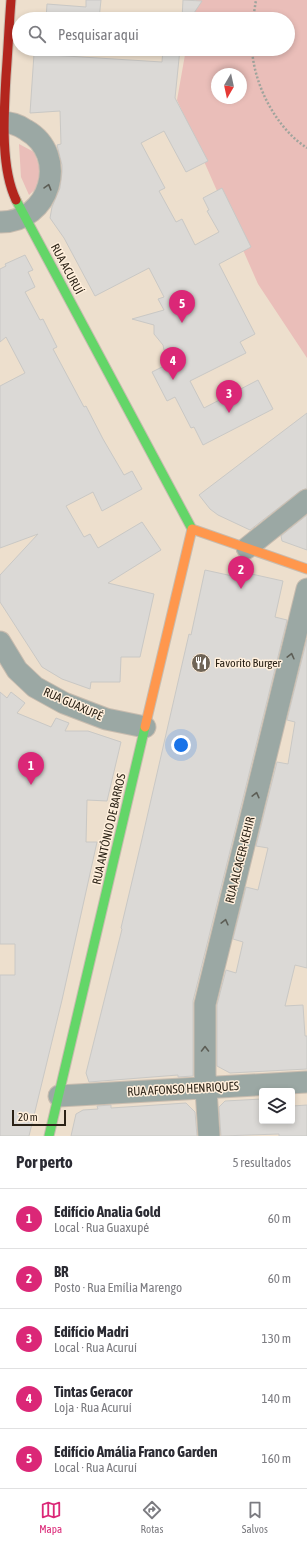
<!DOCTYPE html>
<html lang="pt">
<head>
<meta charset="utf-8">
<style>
  :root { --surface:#fff; --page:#f7f7f7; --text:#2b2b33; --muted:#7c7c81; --line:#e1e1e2; --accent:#db2777 }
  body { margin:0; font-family:"Asap Condensed",sans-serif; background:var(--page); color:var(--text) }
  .controls { position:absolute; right:12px; bottom:12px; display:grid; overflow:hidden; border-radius:4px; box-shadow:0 2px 6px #0003 }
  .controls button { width:36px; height:36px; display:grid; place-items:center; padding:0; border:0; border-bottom:1px solid var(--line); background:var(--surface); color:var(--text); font:20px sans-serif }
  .compass { position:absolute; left:211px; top:68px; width:36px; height:36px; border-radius:50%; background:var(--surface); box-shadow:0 2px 6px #0003; rotate:189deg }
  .scale { position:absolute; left:12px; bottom:10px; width:54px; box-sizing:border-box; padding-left:4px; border:2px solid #2b2216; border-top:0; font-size:11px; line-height:14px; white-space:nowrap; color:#2b2216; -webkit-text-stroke:3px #ffefdc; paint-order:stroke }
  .you { position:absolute; left:181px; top:745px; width:14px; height:14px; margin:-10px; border:3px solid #fff; border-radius:50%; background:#1a73e8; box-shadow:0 0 0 6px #1a73e833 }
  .badge { display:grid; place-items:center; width:26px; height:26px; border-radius:50%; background:var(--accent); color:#fff; font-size:13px; font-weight:700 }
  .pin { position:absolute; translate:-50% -33px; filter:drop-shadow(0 1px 2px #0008) }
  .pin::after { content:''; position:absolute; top:21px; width:14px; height:12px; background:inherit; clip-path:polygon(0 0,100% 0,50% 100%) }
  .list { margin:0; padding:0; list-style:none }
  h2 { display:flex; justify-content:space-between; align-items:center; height:52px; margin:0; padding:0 16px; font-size:17px }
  h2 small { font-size:13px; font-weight:400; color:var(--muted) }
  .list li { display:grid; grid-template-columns:26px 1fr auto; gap:12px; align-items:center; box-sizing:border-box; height:60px; padding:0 16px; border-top:1px solid var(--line) }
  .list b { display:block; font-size:15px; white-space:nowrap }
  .list p { margin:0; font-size:13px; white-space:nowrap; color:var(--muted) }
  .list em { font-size:13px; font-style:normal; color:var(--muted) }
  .icon { flex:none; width:22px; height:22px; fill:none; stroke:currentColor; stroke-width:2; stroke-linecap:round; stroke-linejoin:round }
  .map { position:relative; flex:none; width:307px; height:1136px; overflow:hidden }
  .search { position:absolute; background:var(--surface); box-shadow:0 2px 6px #0003; left:12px; right:12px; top:12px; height:44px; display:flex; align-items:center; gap:10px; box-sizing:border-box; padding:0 14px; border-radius:22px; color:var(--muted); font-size:15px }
  .sheet { height:352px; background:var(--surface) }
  nav { display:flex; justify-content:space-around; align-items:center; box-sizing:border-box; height:56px; border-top:1px solid var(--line); background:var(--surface); font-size:11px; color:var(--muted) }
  nav a { display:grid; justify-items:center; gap:2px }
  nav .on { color:var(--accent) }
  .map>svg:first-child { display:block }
  .green { fill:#eabeb9; fill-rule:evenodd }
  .building { fill:#dbd9d6; stroke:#c9c8c5 }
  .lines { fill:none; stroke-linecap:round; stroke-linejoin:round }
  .street-casing { stroke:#c8bcaf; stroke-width:23 }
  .fast-casing { stroke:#c8bcaf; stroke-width:11 }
  .slow-casing { stroke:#c8bcaf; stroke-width:11 }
  .jam-casing { stroke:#c8bcaf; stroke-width:11 }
  .path { stroke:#9fa49d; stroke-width:2.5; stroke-dasharray:2 2; stroke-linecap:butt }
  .street { stroke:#9ba8a4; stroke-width:21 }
  .fast { stroke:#63d668; stroke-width:9 }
  .slow { stroke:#ff974d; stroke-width:9 }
  .jam { stroke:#b3261e; stroke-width:9 }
  .oneway { stroke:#5d5e56 }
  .labels { text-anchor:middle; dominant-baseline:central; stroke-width:3; stroke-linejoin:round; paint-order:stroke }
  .street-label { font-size:12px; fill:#2b2216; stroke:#ffefdc }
  .poi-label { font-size:12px; fill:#2b2216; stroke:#ffefdc; text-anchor:start }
</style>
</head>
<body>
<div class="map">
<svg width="307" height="1136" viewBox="0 0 307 1136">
  <rect width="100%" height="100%" fill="#eddfcd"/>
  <path class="green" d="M196,0H307V358L258,284L177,100L186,49H288V19H192ZM217,74H241V98H217Z
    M19,144L34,152L40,168L41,184L29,195L21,177Z"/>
  <path class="building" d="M86,0H101L99,19H46L47,4L86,7Z
    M183,0L202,1L190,19H182Z
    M163,49H180L175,98L208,161L186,172L164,131L141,143L165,188L159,191L176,222L182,219L195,245L219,232L207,211L209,210L203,198L222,188L251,247L219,264L255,334L240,342L246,353L190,381L204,408L258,380L273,409L203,445L194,427L191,428L175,397L167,401L152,372L176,360L164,350L163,345L154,334V325L132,319L164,310L158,299L164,297L149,268L95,296L64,238L50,218L52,207L60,188L62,172V165L57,145L61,144L60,111L30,113L34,54L162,62Z
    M25,255L33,270L28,272L35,287L25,292L40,320L43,319L57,347L53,349L84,407L86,406L103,439L124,475L132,471L142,489L102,511L93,492L66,506L84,537L90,534L98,548L142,522L161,550L108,583L154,594L140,657H121L120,682H91L90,689L62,679L42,667L0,602V575L38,534L0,548V386L25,373L6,337L0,342V269L6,266L5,264Z
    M307,413V488L300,491L250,530L218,515L210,509L199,495Z
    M307,515V550L282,541L281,536Z
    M205,570L237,577L238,571L283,581L275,617L287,620L193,1001V1076L178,1077V1075L89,1082L86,1073L122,929L121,928L142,839L189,634L191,635Z
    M307,639V968L295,965L285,1006L303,1005L305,1036H307V1069L230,1073L217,1066V1005L226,970L236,973L243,942L233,939L246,887L258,890L268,848L256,846L277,762L288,764L295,722L287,720Z
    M0,692L7,698L11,692L25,703L17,713L51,727L56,718L69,723L65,731H88L121,742L107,801L87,800L86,842H97L62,1000L29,1136H0V975H15V944H0Z
    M262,1099V1121H292V1106L307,1105V1136H279V1134L221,1136L219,1107L225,1101Z
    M186,1103L195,1112L197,1136H71L76,1114L83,1110L98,1109L97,1106L111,1105V1108Z"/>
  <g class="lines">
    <g class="street-casing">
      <path id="street" d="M0,122C9,122 19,125 26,130C70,155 50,223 0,222
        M247,548L307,500
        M0,642L17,670L35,687L64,703L106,719L145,727
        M59,1096L307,1082
        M209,1136L205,1074V1004L307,589"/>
    </g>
    <g class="fast-casing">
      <path id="fast" d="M16,200L192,529
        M49,1136L145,727"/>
    </g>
    <g class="slow-casing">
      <path id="slow" d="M192,529L307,569
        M145,727L192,529"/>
    </g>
    <g class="jam-casing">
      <path id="jam" d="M11,0C9,25 8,51 6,76C4,112 0,167 16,200"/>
    </g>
    <path class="path" d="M253,19L256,0
      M252,49C254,85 276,128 307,148"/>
    <use href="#street" class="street"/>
    <use href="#fast" class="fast"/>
    <use href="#slow" class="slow"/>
    <use href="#jam" class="jam"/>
  </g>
  <defs><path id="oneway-chevron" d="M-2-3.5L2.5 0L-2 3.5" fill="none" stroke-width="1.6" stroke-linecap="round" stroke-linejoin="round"/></defs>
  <g class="oneway">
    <use href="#oneway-chevron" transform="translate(48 187) rotate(-74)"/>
    <use href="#oneway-chevron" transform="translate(291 656) rotate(-76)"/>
    <use href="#oneway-chevron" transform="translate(256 795) rotate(-76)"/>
    <use href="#oneway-chevron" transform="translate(225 922) rotate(-76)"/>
    <use href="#oneway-chevron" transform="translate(205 1049) rotate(-90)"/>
  </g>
  <defs>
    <g id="restaurant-disc" transform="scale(1)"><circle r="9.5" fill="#6f6456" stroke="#ffefdc"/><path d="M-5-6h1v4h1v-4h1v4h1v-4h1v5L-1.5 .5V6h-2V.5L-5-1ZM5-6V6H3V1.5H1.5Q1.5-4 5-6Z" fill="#fff"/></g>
  </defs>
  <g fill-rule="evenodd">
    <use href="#restaurant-disc" x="201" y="663"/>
  </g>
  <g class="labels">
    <g class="street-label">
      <text transform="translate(67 269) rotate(62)">RUA ACURUÍ</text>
      <text transform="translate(73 704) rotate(24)">RUA GUAXUPÉ</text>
      <text transform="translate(109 829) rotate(-77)">RUA ANTÔNIO DE BARROS</text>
      <text transform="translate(240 860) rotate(-76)">RUA ALCACER-KEHIR</text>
      <text transform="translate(183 1089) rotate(-3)">RUA AFONSO HENRIQUES</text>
    </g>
    <g class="poi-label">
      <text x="215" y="663">Favorito Burger</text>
    </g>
  </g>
</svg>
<div class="controls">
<button><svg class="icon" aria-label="layers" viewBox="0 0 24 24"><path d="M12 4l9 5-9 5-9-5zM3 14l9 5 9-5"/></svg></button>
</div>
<svg class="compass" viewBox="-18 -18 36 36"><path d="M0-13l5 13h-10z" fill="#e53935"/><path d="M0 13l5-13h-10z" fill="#7c7c81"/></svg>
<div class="scale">20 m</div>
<div class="you"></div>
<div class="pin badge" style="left:31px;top:785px">1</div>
<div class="pin badge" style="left:241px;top:589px">2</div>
<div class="pin badge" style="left:229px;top:413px">3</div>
<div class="pin badge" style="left:173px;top:380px">4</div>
<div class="pin badge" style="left:182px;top:323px">5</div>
<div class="search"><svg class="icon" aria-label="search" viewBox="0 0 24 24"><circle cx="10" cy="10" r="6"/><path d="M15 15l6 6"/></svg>Pesquisar aqui</div>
</div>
<section class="sheet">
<h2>Por perto<small>5 resultados</small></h2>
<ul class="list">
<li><span class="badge">1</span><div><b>Edifício Analia Gold</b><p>Local · Rua Guaxupé</p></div><em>60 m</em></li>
<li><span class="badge">2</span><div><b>BR</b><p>Posto · Rua Emília Marengo</p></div><em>60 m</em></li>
<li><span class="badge">3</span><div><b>Edifício Madri</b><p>Local · Rua Acuruí</p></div><em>130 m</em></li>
<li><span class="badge">4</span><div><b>Tintas Geracor</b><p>Loja · Rua Acuruí</p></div><em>140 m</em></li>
<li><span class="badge">5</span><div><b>Edifício Amália Franco Garden</b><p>Local · Rua Acuruí</p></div><em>160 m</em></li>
</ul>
</section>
<nav>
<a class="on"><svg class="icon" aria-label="map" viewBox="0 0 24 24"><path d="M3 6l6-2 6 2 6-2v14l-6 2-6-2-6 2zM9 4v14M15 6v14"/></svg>Mapa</a>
<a><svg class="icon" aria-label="directions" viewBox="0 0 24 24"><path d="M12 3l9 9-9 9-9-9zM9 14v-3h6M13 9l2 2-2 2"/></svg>Rotas</a>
<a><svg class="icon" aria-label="saved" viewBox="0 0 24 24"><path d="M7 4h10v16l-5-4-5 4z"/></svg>Salvos</a>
</nav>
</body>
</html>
